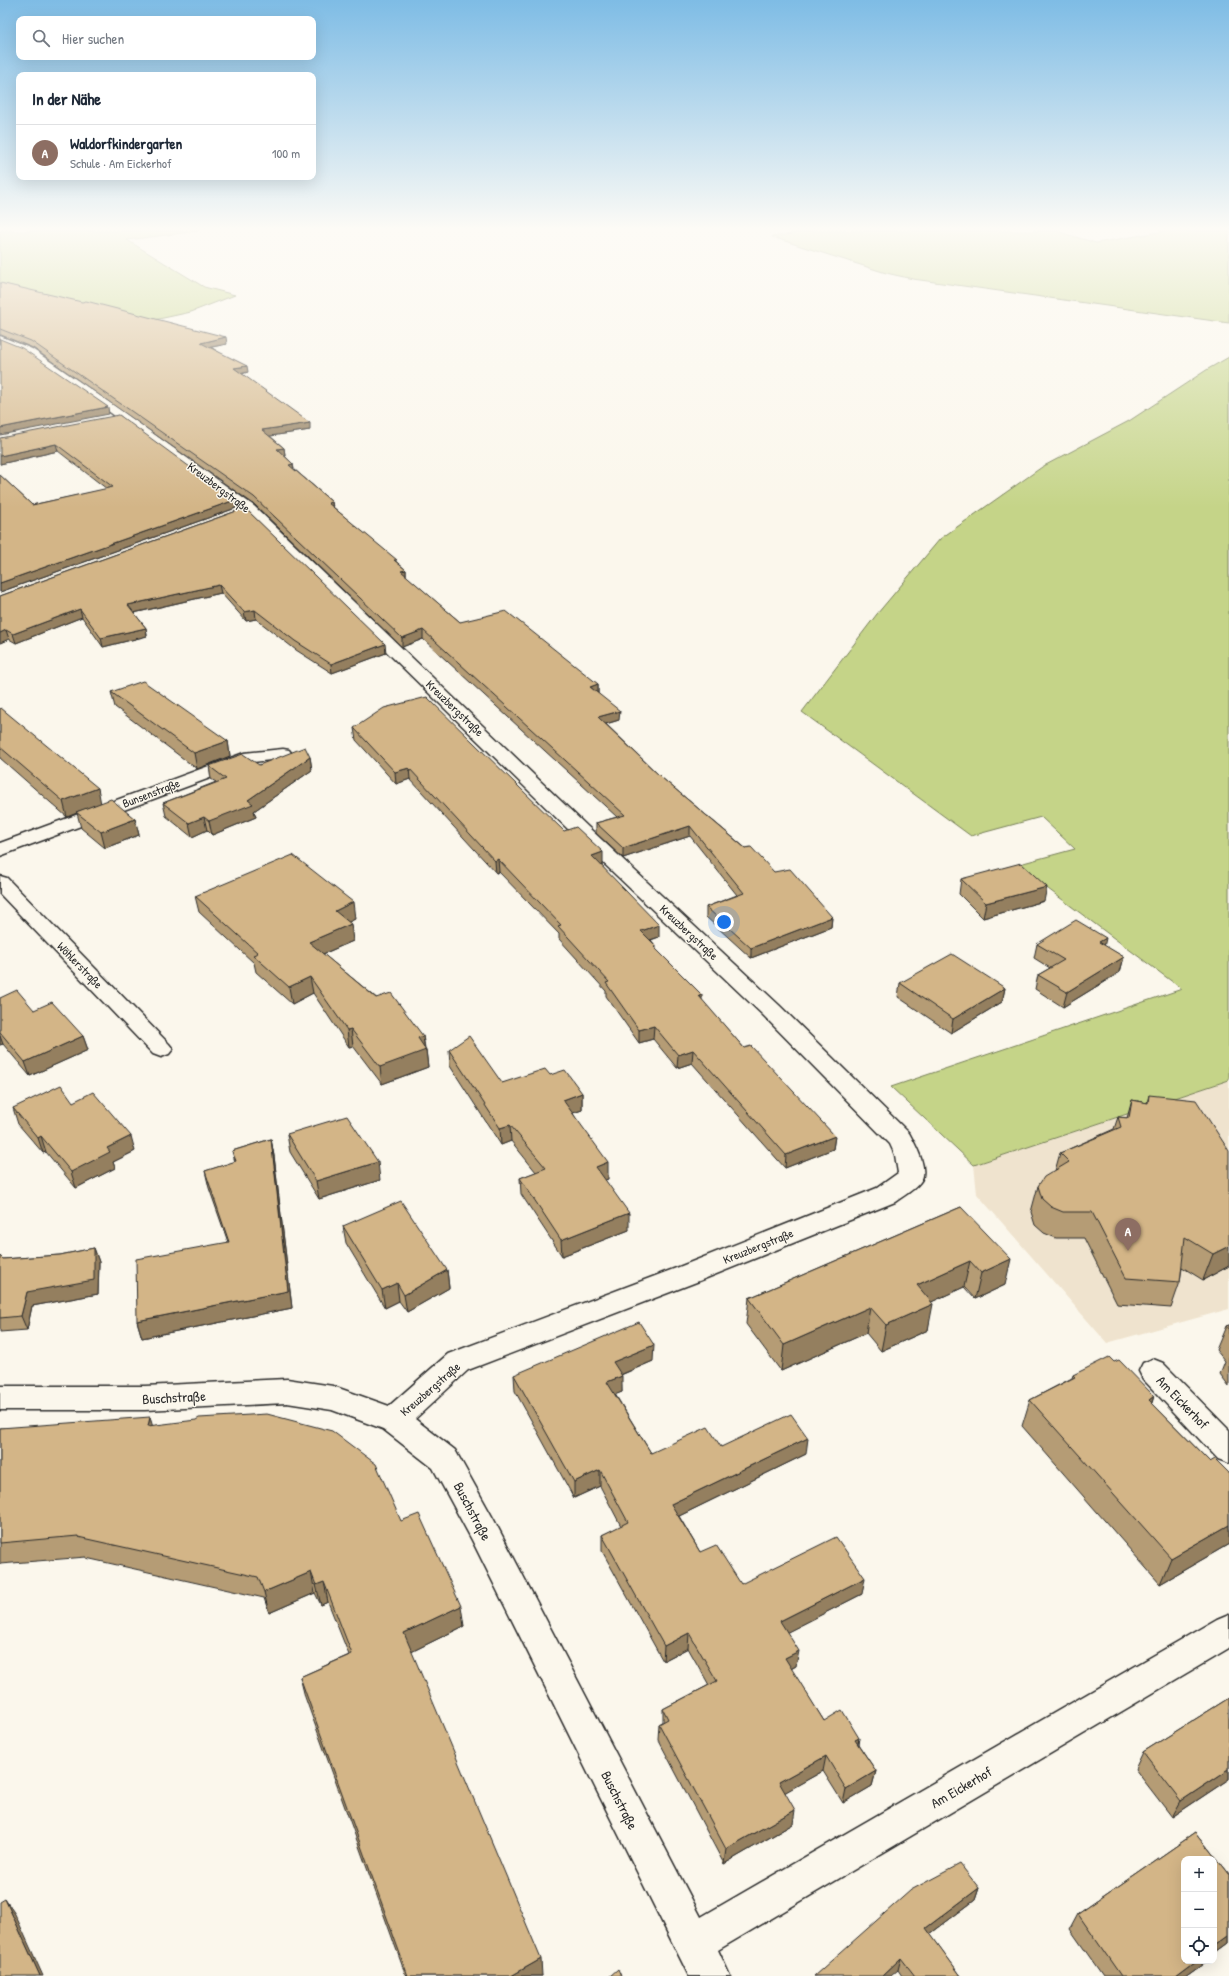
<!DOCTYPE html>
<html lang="de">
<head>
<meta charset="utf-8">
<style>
  :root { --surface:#fff; --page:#f2f2f3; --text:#1f2937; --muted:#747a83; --line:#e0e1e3; --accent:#db2777 }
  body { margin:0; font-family:"Patrick Hand",sans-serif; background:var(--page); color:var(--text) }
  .controls { position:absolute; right:12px; bottom:12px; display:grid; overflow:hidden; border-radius:8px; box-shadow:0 4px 16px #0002 }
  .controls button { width:36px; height:36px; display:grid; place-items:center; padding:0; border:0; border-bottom:1px solid var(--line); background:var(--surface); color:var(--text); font:20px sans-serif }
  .you { position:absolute; left:724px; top:922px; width:14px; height:14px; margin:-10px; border:3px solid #fff; border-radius:50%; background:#1a73e8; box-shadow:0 0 0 6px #1a73e833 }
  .badge { display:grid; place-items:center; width:26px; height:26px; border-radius:50%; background:var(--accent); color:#fff; font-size:13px; font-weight:700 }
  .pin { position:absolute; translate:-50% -33px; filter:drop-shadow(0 1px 2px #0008) }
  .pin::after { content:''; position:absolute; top:21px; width:14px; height:12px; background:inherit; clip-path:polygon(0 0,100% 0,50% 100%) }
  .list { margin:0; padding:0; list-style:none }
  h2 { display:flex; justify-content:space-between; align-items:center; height:52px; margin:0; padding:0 16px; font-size:17px }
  h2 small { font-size:13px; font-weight:400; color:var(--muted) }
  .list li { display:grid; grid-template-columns:26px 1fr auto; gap:12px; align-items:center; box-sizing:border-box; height:56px; padding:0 16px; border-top:1px solid var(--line) }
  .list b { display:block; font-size:15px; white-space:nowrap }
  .list p { margin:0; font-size:13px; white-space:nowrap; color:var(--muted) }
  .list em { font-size:13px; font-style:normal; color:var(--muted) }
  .icon { flex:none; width:22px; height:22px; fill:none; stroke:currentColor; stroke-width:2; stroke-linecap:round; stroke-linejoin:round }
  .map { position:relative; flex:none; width:1229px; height:1976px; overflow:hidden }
  .search { position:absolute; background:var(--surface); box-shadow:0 4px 16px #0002; left:16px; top:16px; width:300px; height:44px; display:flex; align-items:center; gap:10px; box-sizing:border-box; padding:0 14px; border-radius:8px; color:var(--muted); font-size:15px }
  .panel { position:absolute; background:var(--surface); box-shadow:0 4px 16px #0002; left:16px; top:72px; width:300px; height:108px; border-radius:8px }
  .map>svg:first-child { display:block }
  .built { fill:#efe3ce }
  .green { fill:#c5d488; stroke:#78805a }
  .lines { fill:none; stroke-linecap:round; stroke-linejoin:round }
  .minor-casing { stroke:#2b2b2b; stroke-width:3 }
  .minor { fill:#fbf7ec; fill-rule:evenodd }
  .wall { fill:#b59c74; stroke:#2b2b2b }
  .shaded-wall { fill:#947f5e; stroke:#2b2b2b }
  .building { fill:#d3b587; stroke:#2b2b2b }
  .labels { text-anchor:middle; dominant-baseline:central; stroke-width:3; stroke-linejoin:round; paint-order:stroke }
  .street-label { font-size:12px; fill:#2b2b2b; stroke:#fbf7ec }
  .near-street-label { font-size:14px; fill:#2b2b2b; stroke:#fbf7ec }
</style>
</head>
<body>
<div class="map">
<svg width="1229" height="1976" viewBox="0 0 1229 1976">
  <rect width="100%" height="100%" fill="#fbf7ec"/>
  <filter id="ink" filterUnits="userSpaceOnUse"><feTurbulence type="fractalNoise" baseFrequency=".025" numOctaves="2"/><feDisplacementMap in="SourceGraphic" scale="8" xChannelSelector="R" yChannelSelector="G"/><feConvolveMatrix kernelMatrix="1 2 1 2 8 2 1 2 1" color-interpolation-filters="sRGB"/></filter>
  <g filter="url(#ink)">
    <path class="built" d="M1229,1080V1309L1107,1343L977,1194L974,1165Z"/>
    <path class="green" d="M0,231H198L127,240L204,287L235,295L191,312L145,322L0,284Z
      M811,231H1056L1096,243L1165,231H1229V323L913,279L886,273L772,237Z
      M1229,357V1080L974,1165L891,1087L1182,989L1016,865L1075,849L1041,817L971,836L802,712L877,614L940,539L1042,467L1129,421L1208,369Z"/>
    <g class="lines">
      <g class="minor-casing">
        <path id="minor" d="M0,336L32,349L119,409L254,506L588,827L779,1005L909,1133C915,1144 930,1170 920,1182C914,1190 903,1196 895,1202L699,1281L468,1370L415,1419L455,1450L494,1520L701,1917L1217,1619L1229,1614V1648L718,1950L730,1976H689L472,1540L433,1468L383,1429L332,1410L287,1403L145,1410H0V1386H145L287,1379L333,1386L389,1406L448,1354L679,1267L877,1188L898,1173L895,1155L890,1144L763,1015L574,835L244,512L111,413L24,353L0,343Z
          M283,749L289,750L292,754L289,758L253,762L0,856V843L244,753Z
          M0,876L7,878L169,1044L173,1049L169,1054L161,1057L153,1054L0,894Z
          M1153,1359L1163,1363L1229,1430V1463L1218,1459L1143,1379L1139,1371L1143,1363Z"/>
      </g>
      <use href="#minor" class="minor"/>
    </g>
    <path class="wall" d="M0,283L227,344L211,347L248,372L242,374L310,430L270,436L284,448L285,455H284L293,464L294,469L332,502L333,507L406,570V576L460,622L598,684V693L619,720L606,724L662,778L774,872L832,917L831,927L751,958L706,917V907L737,895L690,836L623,858L596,833V823L617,817L423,639L402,647L255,505L33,348L1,335H0Z
      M119,415L236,508L0,592V475L32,505L107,489L58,451L0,464Z
      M245,508L386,653L332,673L296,650L256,619L246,621L221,593L134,613L146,628L147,636L103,647L82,617L16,643L9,639L0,643V596Z
      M111,692L228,741L230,756L197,769L115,707Z
      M0,708L101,803L135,819L139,835L105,848L81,828L77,813L67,817L0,758Z
      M354,728L564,831L603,865H601L659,937L651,940L656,946V949L744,1048L835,1136L833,1149L785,1168L692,1063L677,1068L653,1039L639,1043L606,996V991L559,939V934L499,872L496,873L410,779L396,784L356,740Z
      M310,757L312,770L254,811L256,817L212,835L207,830L192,837L166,816L163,803L216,782L211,779L209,766L259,765Z
      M961,879L1044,901L983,918L959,894Z
      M195,896L355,919L348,922L353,941L323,954L423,1036L425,1048L426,1050L428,1067L382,1084L353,1046L349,1047L313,993L292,1004L256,972L254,963L199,912Z
      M1037,944L1104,946L1124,957L1120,972L1063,1007L1035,989L1038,975L1050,968L1034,958Z
      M900,983L1005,988L1002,1002L951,1033L898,997Z
      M0,998L34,1010L83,1036L88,1050L30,1076L3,1044L0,1045Z
      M449,1050L502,1083L550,1075L582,1093V1110L573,1113L608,1179L605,1180L629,1230L562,1256L521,1194L520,1178L536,1172L511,1141L501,1145L450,1066Z
      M1149,1095L1229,1266L1203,1280L1182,1267L1180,1282L1171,1308L1117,1304L1084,1238H1056L1044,1233L1035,1225L1031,1212L1038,1186L1055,1171L1060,1153L1114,1129L1118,1117L1127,1118L1132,1100L1147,1103Z
      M73,1102L135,1151L113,1162L115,1168L76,1188L46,1152L43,1153L18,1124L13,1108Z
      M287,1134L380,1180L319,1199L290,1152Z
      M271,1139L274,1156L292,1308L142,1338L137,1321L228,1242L209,1188L205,1171L235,1162L232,1151Z
      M961,1207L1005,1285L975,1299L964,1287L931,1302L928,1330L881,1351L866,1333L781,1371L746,1324L749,1298Z
      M343,1226L447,1270L449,1288L407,1312L399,1301L385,1308L346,1243Z
      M94,1248L99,1262L98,1294L32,1306L27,1330L0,1332V1256L3,1259L60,1255Z
      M1229,1325V1386L1220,1374L1225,1361L1216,1350L1226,1326Z
      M653,1361L621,1375L622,1392L615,1394L651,1453L721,1447L806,1454L679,1516L700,1552L741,1584L862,1594L787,1632L796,1666L791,1669L824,1721L859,1738L858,1744L876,1771L872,1786L843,1803L823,1771L785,1792L793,1824L724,1864L658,1739L659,1724L663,1722V1709L709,1685L688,1648L663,1661L602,1551V1535L621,1526L600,1486L574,1498L515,1391L514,1375Z
      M1114,1362L1154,1396L1152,1403L1210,1462L1229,1473V1544L1160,1584L1022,1426L1030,1400L1072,1378L1073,1375Z
      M152,1426L401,1521L464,1626L411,1652L542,1976H406L305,1697L300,1677L349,1655L328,1602L321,1605L315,1593L269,1613L264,1598L86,1558V1557L0,1564V1428Z
      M1229,1698V1779L1172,1817L1135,1769L1143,1752Z
      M1195,1833L1229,1876V1945L1214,1956V1859H1184V1961H1207L1186,1976H1103L1070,1929L1078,1914Z
      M979,1888L975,1900L930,1934L961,1976H902L898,1970L814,1976Z"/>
    <path class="shaded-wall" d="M226,337L227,344L202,349L201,343Z
      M247,366L248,372L235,375L234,368Z
      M108,407L109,414L0,435V428Z
      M310,423V430L264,437L262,430Z
      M56,444L58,451L0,464V456Z
      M284,448L285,455L278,456L277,449Z
      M293,464L294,471L289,465Z
      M235,500L236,508L0,592V583Z
      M332,502L333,510L328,503Z
      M406,570V579L401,571Z
      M219,585L221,593L129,614L128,605Z
      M80,609L82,617L16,643L13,634Z
      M255,610L256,619L246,621L244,612Z
      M146,628L147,636L103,647L101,638Z
      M6,630L9,639L0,643V633Z
      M423,630V639L402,647V638Z
      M385,644L386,653L332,673L331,664Z
      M598,684V693L590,687Z
      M620,711L619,720L599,726L598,717Z
      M228,741L230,756L197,769L194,753Z
      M310,757L312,770L254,811L256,817L212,835L209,821L248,800Z
      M409,768L410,779L396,784L395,772Z
      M98,788L101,804L76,812L77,813L67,817L63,801Z
      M204,817L207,830L192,837L189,823Z
      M135,819L139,835L105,848L101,832Z
      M690,826V836L623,858V848Z
      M603,852V865L592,868V856Z
      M498,859L499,872L496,873L495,861Z
      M1047,887L1044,901L983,918L986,903Z
      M353,902L355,919L337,928L335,911Z
      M832,917L831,927L751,958V948Z
      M351,924L353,941L311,959L309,942Z
      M659,925V937L641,943V931Z
      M1106,938L1103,952L1099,942Z
      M1124,957L1120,972L1063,1007L1067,992Z
      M310,977L313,993L292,1004L289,987Z
      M1005,988L1002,1002L951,1033L953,1019Z
      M702,995V1008L699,996Z
      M654,1026L653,1039L639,1043V1030Z
      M351,1029L353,1046L349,1047L347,1030Z
      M0,1036L3,1044L0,1045Z
      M83,1036L88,1050L30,1076L25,1062Z
      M423,1036L425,1051L426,1050L428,1067L382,1084L380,1067L418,1038Z
      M693,1050L692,1063L677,1068L678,1055Z
      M582,1093V1110L564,1116L563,1100Z
      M510,1125L511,1141L501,1145L500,1128Z
      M41,1136L46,1152L43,1153L38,1138Z
      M131,1136L135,1151L113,1162L115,1168L76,1188L71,1172L107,1148Z
      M835,1136L833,1149L785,1168L786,1155Z
      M271,1139L274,1156L292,1308L142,1338L137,1321L288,1291Z
      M378,1162L380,1180L319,1199L316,1181Z
      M608,1162V1179L597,1183L596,1167Z
      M629,1213V1230L562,1256L561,1240Z
      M1229,1246V1266L1203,1280L1213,1254Z
      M94,1248L99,1262L98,1294L32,1306L27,1330L21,1316L27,1292Z
      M1011,1259L1005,1285L975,1299L981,1273Z
      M970,1261L964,1287L912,1311L917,1285Z
      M447,1270L449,1288L407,1312L404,1295Z
      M397,1283L399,1301L385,1308L382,1290Z
      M933,1304L928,1330L881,1351L886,1325Z
      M870,1307L866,1333L781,1371L784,1345Z
      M654,1345L653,1361L613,1378V1362Z
      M622,1376V1392L607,1398V1382Z
      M1154,1396L1145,1422L1149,1400Z
      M150,1417L156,1438L148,1426Z
      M808,1438L806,1454L671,1520V1504Z
      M600,1470V1486L574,1498V1482Z
      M1229,1525V1544L1160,1584L1171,1558Z
      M311,1572L315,1593L269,1613L264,1592Z
      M865,1578L862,1594L778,1637L780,1621Z
      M324,1582L328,1602L321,1605L316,1585Z
      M461,1606L464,1626L407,1654L404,1633Z
      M689,1633L688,1648L663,1661L664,1646Z
      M799,1651L796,1666L783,1673L785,1658Z
      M859,1738L856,1753L855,1740Z
      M826,1756L823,1771L777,1797L779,1782Z
      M1229,1769V1779L1172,1817L1181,1801Z
      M876,1771L872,1786L843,1803L846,1789Z
      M795,1810L793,1824L724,1864L726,1849Z
      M979,1888L975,1900L922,1940L926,1928Z
      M5,1899L15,1914L43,1976H40Z
      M1229,1937V1945L1214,1956V1948Z
      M901,1958L898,1970L891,1976H882Z
      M541,1959L542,1976H511Z
      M1196,1961H1207L1186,1976H1176Z"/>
    <path class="building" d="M0,283L82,302L86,301L226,337L201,343L247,366L234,368L310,423L262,430L284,448L277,449L293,464L289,465L332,502L328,503L397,560H394L406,570L401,571L460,622L506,611L598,684L590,687L620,711L598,717L662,778L745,848L751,847L774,872L790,869L832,917L751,948L706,907L744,893L690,826L623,848L596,823L625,815L423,630L402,638L254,497L31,341L0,329Z
      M0,339L22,348L108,407L0,428Z
      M119,415L235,500L0,583V475L32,505L113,487L56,444L0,456V438Z
      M245,508L385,644L331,664L295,641L255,610L244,612L219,585L128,605L146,628L101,638L80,609L13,634L6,630L0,633V596Z
      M143,681L228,741L194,753L111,692Z
      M427,697L564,831L576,827L603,852L592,856L659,925L641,931L656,946L654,947L702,995L699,996L744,1048L751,1046L835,1136L786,1155L693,1050L678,1055L654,1026L639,1030L606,983L609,982L558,926L561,925L498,859L495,861L409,768L395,772L354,728L384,708Z
      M0,708H1L98,788L63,801L0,747Z
      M305,747L310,757L248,800L253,804L209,821L204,817L189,823L163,803L226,779L209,766L243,754L259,765Z
      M111,799L135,819L101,832L76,812Z
      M293,855L353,902L335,911L351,924L309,942L376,998L391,993L423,1036L418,1038L426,1050L380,1067L351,1029L347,1030L310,977L289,987L253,955L258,953L195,896Z
      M1021,863L1047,887L986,903L961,879Z
      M1076,920L1106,938L1099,942L1124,957L1067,992L1038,975L1064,960L1037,944Z
      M952,954L1005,988L953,1019L900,983Z
      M17,990L34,1010L52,1002L83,1036L25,1062L0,1032V998Z
      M469,1036L502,1083L545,1069L550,1075L565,1070L582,1093L563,1100L608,1162L596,1167L629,1213L561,1240L520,1178L546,1168L510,1125L500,1128L449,1050Z
      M61,1085L73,1102L93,1092L131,1136L107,1148L110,1152L71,1172L41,1136L38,1138L13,1108Z
      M1149,1095L1196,1100L1229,1151V1246L1213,1254L1185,1237L1180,1282L1126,1278L1092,1212H1063L1051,1207L1042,1199L1038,1186L1044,1177L1069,1162L1060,1153L1121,1127L1118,1117L1129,1118L1132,1100L1148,1103Z
      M347,1116L378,1162L316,1181L287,1134Z
      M271,1139L288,1291L137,1321L136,1259L229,1242L205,1171L236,1161L232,1151Z
      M401,1201L447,1270L404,1295L397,1283L382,1290L343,1226Z
      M961,1207L1011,1259L981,1273L970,1261L917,1285L933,1304L886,1325L870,1307L784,1345L749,1298Z
      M94,1248V1280L27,1292L21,1316L0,1318V1256L3,1259L60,1255Z
      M639,1322L654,1345L613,1362L622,1376L607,1382L651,1453L708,1427L721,1447L791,1414L808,1438L671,1504L700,1552L716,1545L741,1584L836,1537L865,1578L780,1621L799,1651L785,1658L824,1721L842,1710L859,1738L855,1740L876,1771L846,1789L826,1756L779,1782L795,1810L726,1849L659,1724L668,1719L663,1709L717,1681L689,1633L664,1646L602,1535L628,1522L600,1470L574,1482L514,1375Z
      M1229,1325V1330L1226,1326Z
      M1109,1357L1114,1362L1119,1360L1154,1396L1149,1400L1210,1462L1215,1459L1229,1473V1525L1171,1558L1030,1400L1075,1377L1073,1375Z
      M267,1414L332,1431L376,1464L401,1521L419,1514L461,1606L404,1633L541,1959L511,1976H408L300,1677L352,1654L324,1582L316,1585L311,1572L264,1592L258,1577L78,1537V1536L0,1543V1428L150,1417L148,1426L196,1420L199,1418Z
      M1229,1698V1769L1181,1801L1143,1752Z
      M1195,1833L1229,1876V1937L1214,1948V1859H1184V1961H1196L1176,1976H1121L1078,1914Z
      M960,1864L979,1888L926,1928L961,1976H915L901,1958L882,1976H814L911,1890Z
      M5,1899L40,1976H0V1902Z
      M618,1969L621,1976H610Z"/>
  </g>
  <linearGradient id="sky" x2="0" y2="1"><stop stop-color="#7ebce5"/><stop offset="0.45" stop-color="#fdfbf6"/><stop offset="1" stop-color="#fdfbf6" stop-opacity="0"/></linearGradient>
  <rect width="1229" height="508" fill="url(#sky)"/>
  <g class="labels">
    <g class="street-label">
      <text transform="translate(219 487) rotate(37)">Kreuzbergstraße</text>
      <text transform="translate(455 708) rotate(44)">Kreuzbergstraße</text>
      <text transform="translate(151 793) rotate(-21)">Bunsenstraße</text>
      <text transform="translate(689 932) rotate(43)">Kreuzbergstraße</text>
      <text transform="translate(80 965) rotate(46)">Wöhlerstraße</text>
      <text transform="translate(758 1246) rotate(-22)">Kreuzbergstraße</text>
      <text transform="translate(430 1389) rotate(-41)">Kreuzbergstraße</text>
    </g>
    <g class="near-street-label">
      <text transform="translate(174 1397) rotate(-3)">Buschstraße</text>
      <text transform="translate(1183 1402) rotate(46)">Am Eickerhof</text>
      <text transform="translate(473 1511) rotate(62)">Buschstraße</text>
      <text transform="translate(961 1787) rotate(-30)">Am Eickerhof</text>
      <text transform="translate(620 1800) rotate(63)">Buschstraße</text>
    </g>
  </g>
</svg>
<div class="controls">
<button>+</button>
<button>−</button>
<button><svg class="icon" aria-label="locate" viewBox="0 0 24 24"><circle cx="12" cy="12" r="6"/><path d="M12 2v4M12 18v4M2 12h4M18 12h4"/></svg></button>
</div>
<div class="you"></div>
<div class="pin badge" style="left:1128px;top:1251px;background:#8d6e63">A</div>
<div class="search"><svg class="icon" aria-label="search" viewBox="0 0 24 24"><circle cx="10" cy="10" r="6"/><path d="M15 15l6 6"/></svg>Hier suchen</div>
<section class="panel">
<h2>In der Nähe<small></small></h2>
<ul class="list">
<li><span class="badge" style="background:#8d6e63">A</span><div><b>Waldorfkindergarten</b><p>Schule · Am Eickerhof</p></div><em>100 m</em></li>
</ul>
</section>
</div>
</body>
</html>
